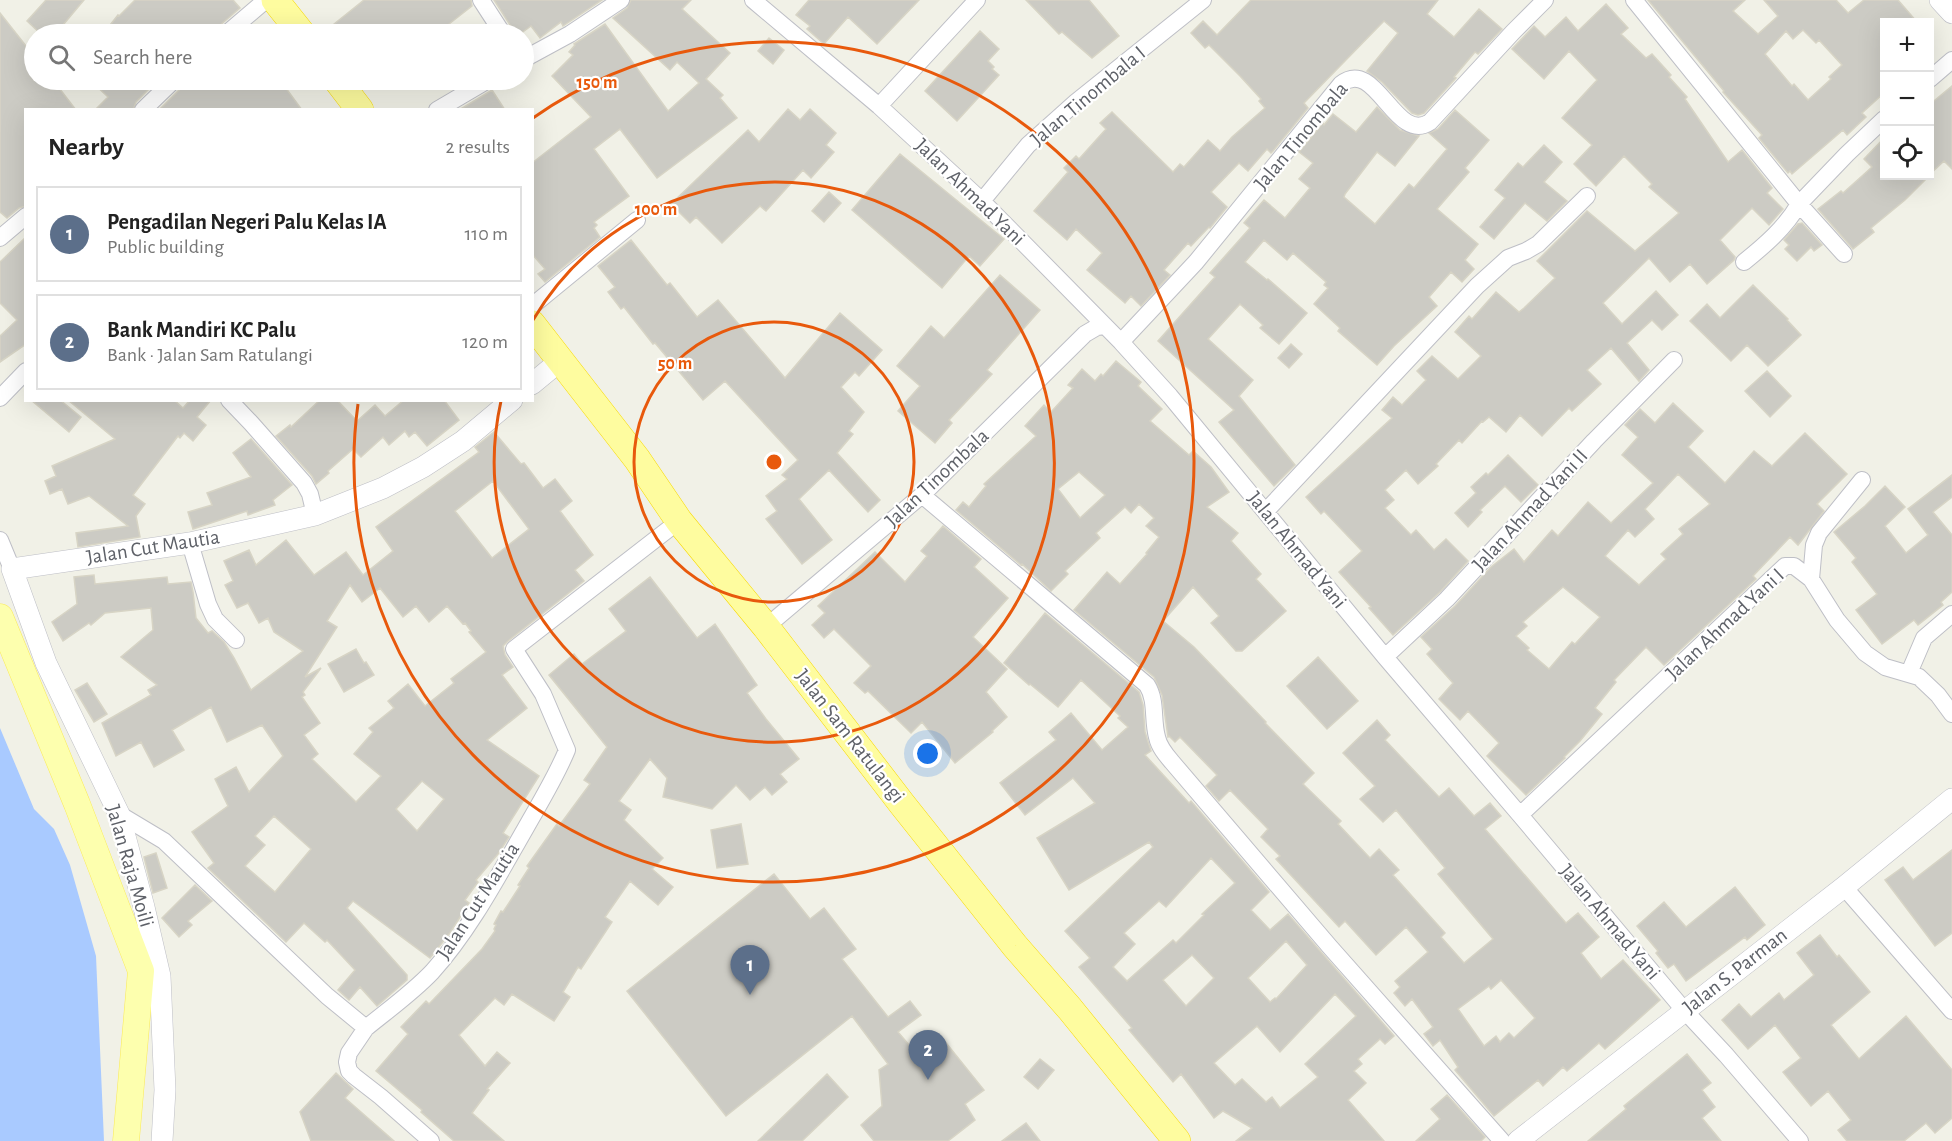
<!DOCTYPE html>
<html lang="en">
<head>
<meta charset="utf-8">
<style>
  :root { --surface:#fff; --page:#f2f2f2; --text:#222; --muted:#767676; --line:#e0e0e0; --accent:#ea580c }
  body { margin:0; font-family:"Alegreya Sans",sans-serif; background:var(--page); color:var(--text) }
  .controls { position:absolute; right:18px; top:18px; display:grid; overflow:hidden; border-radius:0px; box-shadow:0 6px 24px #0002 }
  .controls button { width:54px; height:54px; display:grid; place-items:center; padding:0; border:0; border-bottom:2px solid var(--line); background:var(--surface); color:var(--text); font:30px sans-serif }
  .you { position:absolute; left:928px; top:754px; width:21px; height:21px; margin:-15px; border:4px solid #fff; border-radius:50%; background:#1a73e8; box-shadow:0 0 0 9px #1a73e833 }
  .badge { display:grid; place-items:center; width:39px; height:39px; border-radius:50%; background:var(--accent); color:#fff; font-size:20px; font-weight:700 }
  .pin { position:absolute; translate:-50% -50px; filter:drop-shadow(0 2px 3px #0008) }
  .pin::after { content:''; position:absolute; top:32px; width:21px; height:18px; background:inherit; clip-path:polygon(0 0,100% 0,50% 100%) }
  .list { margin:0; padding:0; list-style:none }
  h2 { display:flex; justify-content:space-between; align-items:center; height:78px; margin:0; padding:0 24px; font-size:26px }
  h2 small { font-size:20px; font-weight:400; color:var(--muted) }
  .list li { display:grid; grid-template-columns:39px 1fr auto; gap:18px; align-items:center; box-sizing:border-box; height:96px; margin:0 12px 12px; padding:0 12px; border:2px solid var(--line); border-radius:0px }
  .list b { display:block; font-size:22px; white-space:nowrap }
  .list p { margin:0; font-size:20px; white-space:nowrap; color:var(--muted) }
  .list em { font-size:20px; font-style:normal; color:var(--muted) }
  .icon { flex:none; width:33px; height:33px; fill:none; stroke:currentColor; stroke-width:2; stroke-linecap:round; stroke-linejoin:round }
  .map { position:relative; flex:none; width:1952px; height:1141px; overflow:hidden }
  .search { position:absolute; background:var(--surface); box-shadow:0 6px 24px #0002; left:24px; top:24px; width:510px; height:66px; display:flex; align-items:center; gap:15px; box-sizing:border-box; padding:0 21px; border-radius:33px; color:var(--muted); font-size:22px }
  .panel { position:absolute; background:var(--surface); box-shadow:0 6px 24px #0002; left:24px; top:108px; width:510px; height:294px; border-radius:0px }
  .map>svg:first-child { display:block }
  .water { fill:#a9caff }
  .building { fill:#cccbc4; stroke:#d7d4c5; stroke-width:1.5; fill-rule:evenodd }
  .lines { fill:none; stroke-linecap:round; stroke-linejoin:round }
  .minor-casing { stroke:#bebfc6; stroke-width:18 }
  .tertiary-casing { stroke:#bebfc6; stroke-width:22 }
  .primary-casing { stroke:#fbeb57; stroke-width:27 }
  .trunk-casing { stroke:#f8d900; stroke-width:28 }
  .minor { stroke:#fff; stroke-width:16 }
  .tertiary { stroke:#fff; stroke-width:21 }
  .primary { stroke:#fdffae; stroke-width:26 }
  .trunk { stroke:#fefc9f; stroke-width:27 }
  .ring { fill:none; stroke:#e8590c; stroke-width:3 }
  .labels { text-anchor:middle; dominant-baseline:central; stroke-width:4.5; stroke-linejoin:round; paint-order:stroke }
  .street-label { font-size:21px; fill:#5e6168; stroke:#fff }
  .centre { fill:#e8590c; stroke:#fff; stroke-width:3 }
  .ring-label { font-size:18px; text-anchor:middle; font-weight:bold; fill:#e8590c; stroke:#fff; stroke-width:4.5; stroke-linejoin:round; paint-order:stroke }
</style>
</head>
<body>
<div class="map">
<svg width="1952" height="1141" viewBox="0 0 1952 1141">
  <rect width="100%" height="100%" fill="#f1f1e7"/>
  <path class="water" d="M0,728L34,809L54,829L70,865L96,956L104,1141H0Z"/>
  <path class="building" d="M46,0H84L63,25L74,34H41L27,21Z
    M135,0H233L240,8L219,26L216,34H103L118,15L119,16Z
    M364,0H471L472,6L449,24L458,34H342L334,24Z
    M494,0H602L563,26L561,22L540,38L531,26L520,34H513L512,28Z
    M631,0H691L682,9L730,53L706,79L723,95L720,98L737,118L657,178L620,129L594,149L629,196L594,222L597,225L594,228L600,237L545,282L538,274L545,269L532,254V163L591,117L552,76L573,55L569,52L575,45L574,44L605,24L668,111L699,83L677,62L670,70L613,18L627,8Z
    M809,0H919L877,44L848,17L824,44L807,29L810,26L796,15Z
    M1026,0H1089L1119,36L1092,58L1062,32L1059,34Z
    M1251,0H1438L1427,14L1454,37L1479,9L1502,29L1478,54L1475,52L1454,77L1456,78L1424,113L1418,115L1412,113L1382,82L1367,71L1398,33L1384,21L1304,103L1308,108L1273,151L1271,153L1267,149L1248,171L1239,163L1211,192L1227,207L1210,228L1209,227L1191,246L1188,243L1164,270L1170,275L1141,306L1131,296L1125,303L1087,270L1102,253L1076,229L1067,240L1034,211L1068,172L1064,168L1076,156L1079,159L1106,129L1100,123L1112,112L1173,172L1180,164L1184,167L1208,140L1220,151L1232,137L1265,108L1259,101L1261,99L1240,76L1209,45L1205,48L1191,33L1203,21L1217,35Z
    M1648,0H1745L1733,11L1758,34L1778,16L1764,0H1836L1848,13L1864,0H1898L1917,22H1884V93L1862,113L1866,117L1847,135L1843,130L1792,174L1790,171L1788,173L1759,138L1762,135L1723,92L1724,91ZM1803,30L1816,43L1819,40L1842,65L1829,77L1831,79L1808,100L1794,84L1792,86L1765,54L1786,31L1793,39Z
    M1606,4L1628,28L1621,34L1646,58L1652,54L1671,75L1669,77L1687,97L1685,99L1728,162L1742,150L1772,188L1767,193L1783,209L1769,225L1752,208L1720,240L1735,257L1734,260L1707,284L1690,264L1670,282L1649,258L1603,303L1622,324L1656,291L1678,315L1662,330L1652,320L1627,343L1649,370L1639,381L1611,348L1587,370L1601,384L1572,411L1569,408L1542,436L1520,415L1506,432L1489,417L1483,422L1482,421L1462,443L1459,440L1436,464L1438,466L1418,484L1406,470L1385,490L1394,500L1385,508L1411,535L1416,530L1434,550L1446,539L1468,561L1440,592L1393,635L1369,608L1371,607L1339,572L1362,551L1324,511L1321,514L1306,497L1392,418L1382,410L1393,397L1402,405L1426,380L1417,371L1432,356L1458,379L1481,356L1455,332L1469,316L1472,319L1496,292L1519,312L1524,308L1555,278L1537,261L1587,211L1635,251L1679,213L1649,187L1652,184L1624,156L1596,186L1574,164L1592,145L1562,118L1597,80L1569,51L1544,79L1512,49L1534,26L1545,37L1566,17L1578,31Z
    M0,13L34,56V80H53L76,110H26V206L19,208L7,218L0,212Z
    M980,31L999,49L988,61L994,67L992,69L999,75L957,121L925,91Z
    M769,38L784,50L773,64L758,51Z
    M90,80H155L157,81L136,102L133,110H95L108,97Z
    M185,80H280L302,110H159L181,88Z
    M1952,86V169L1944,161L1929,175V105Z
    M492,90L505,110H459Z
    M1377,107L1400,130L1419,136L1395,166L1377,152L1345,194L1344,197L1375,224L1409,184L1414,188L1447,149L1429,133L1438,129L1455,110L1489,140L1465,168L1469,172L1437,209L1478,244L1465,260L1474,269L1462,282L1451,272L1429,297L1437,306L1394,346L1377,365L1338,331L1340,328L1314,304L1328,288L1324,285L1326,282L1293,253L1287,260L1264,240L1245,262L1267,280L1268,279L1307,313L1279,344L1260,328L1263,325L1240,304L1208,339L1253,380L1239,396L1295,465L1274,486L1219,422L1234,410L1158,341L1215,277L1210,273L1250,228L1244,223L1264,200L1285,218L1310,188L1299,179L1313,163L1299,152L1323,123L1324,125L1333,114L1356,132Z
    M788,109L800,120L810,109L836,133L826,145L834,152L811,178L803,170L766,211L760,206L722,243L696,217L690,223L671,204L748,130L759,142Z
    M1884,138V176H1929L1905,200L1871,228L1874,232L1853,249L1818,209L1841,191L1843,193L1872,167L1864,159Z
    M1544,145L1562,162L1544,182L1567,201L1547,221L1525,203L1494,239L1480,227L1505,198L1495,190L1518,163L1523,167Z
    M900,154L1004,239L980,266L969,256L942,288L852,210Z
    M829,192L841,203L824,222L812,211Z
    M1802,223L1822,245L1814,251L1811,247L1797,261L1785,249L1789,245L1784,240L1798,224Z
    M26,237V344L0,362V336L17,320L0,303V262Z
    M631,240L667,285L670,283L697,317L718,300L785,378L840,313L882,350L859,376L855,372L841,387L864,412L849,431L853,434L837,453L880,500L868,512L829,470L799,499L832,540L802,564L766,519L777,511L766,496L787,479L782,475L798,460L725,381L703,400L655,343L653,344L624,307L621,309L608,292L615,287L598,266Z
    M1000,275L1040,310L987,370L992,374L949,420L952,423L935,443L898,411L920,386L897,366L931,326L944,338Z
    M1753,285L1788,319L1787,320L1801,335L1768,366L1747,345L1731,361L1690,321L1707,304L1720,318Z
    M1291,344L1302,354L1289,368L1278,358Z
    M1116,361L1141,382L1138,386L1162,409L1150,421L1189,455L1193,451L1211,467L1229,492L1207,507L1238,533L1231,541L1261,574L1256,579L1286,611L1242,651H1236L1211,623L1219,616L1193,587L1163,621L1194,647L1219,673L1266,722L1265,723L1314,773L1303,784L1341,821L1338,824L1370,858L1379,849L1399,870L1393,875L1445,933L1441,937L1464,963L1493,939L1438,874L1445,868L1396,810L1383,822L1360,799L1375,786L1343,753L1377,720L1390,735L1385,740L1439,797L1449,788L1474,816L1490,803L1501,816L1485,829L1566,923L1578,913L1599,937L1581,953L1601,979L1623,960L1660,1000L1605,1049L1599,1043L1567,1071L1563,1067L1543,1086L1538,1080L1494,1116L1455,1070L1458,1067L1440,1040L1433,1046L1424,1034L1433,1027L1412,999L1405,1006L1394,993L1400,987L1395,981L1428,952L1406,927L1376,955L1345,921L1339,927L1276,859L1280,856L1261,837L1268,829L1230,790L1219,801L1206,786L1217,775L1180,737L1175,742L1169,736L1168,737L1162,695L1154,677L1074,610L1107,572L1120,584L1147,554L1146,553L1159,537L1146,526L1154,518L1139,504L1131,513L1125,507L1096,533L1100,538L1065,571L1068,574L1051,591L1022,564L1021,565L956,510L963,502L969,507L986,486L984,484L1036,436L1025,426L1044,405L1051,412L1073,388L1068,385L1082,369L1095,381L1101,374L1103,376ZM1079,472L1105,495L1080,518L1058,489ZM1501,980L1535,1018L1514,1038L1509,1033L1500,1042L1496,1036L1484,1046L1458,1009L1489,986L1491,989Z
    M1767,371L1791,396L1770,417L1745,391Z
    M31,400H60L81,417L69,432Z
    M68,400H174L183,408L190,400H211L197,417L206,425L193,441L184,433L180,438L178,436L133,495L145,504L136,516L140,537L78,547L76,533L128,526L89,496L68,504L62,489L50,494L45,481L56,476L52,466L115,439Z
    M320,400H337L357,421L375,405L385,416L404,400H444L459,420L427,446L415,432L409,437L405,431L389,445L383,437L361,457L353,449L328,471L329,473L316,484L312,476L276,436L290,425L291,427Z
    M1673,403L1703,431L1688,447L1725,483L1754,451L1772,466L1805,433L1847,474L1817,504L1824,511L1798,545L1790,537L1753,576L1756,579L1664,665L1646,647L1614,680L1616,682L1595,708L1602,714L1580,741L1564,757L1565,758L1526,795L1487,756L1499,743L1468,711L1460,720L1439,699L1453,683L1427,654L1432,649L1421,637L1455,606L1491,567L1514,549L1524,562L1552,530L1558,536L1588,502L1611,523L1653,483L1622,455L1638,437L1625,425L1640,409L1655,423ZM1678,474L1710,504L1679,529L1683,534L1661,554L1666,559L1639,585L1605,556L1628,530L1635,537L1654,519L1645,509ZM1563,587L1600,617L1575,644L1572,642L1549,669L1527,650L1529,648L1516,636L1527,626L1523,622Z
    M494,432L521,464L524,463L543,488L555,479L572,501L560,511L593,555L575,570L584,581L508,641L503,646L505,655L513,667L502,675L527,708L487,740L539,776L503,833L509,837L498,854L476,880L478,882L465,900L469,903L450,933L430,958L353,901L347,908L407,975V980L377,1006L360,987L349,1000L338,990L355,970L327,940L325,942L304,923L286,942L265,922L208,868L214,863L192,832L228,806L215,779L236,767L249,792L283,756L262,725L227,742L211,707L172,730L184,750L154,767L141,742L116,756L102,723L151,695L148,690L157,685L121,657L153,630L151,608L105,613L91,625L89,623L63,641L52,622L77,604L74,577L94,575L95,584L167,577L168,584L191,582L193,592L196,618L208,633L212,631L224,642L234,658L251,690L303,651L274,632L268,618L259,623L248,603L237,608L225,585L233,581L224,561L249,550L256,565L286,540L314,575L346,552L363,575L393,551L376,527L479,452L475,447ZM493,481L529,529L492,558L455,511ZM350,585L362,602L380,588L403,617L416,606L429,622L447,606L463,624L465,623L471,631L469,632L486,652L451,679L454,683L425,706L408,684L388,701L394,708L369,728L373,732L354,754L381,776L356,802L312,759L318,754L304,735L320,723L302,697L305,695L303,692L321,668L305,677L337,627L327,621ZM422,781L444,799L417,831L396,809ZM274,816L311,849L275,892L245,866L265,845L255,836Z
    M251,439L292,485L273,500L275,505L248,515L247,511L193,529L188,512L212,505L207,493L251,477L233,453Z
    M1508,455L1538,485L1521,502L1505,486L1480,510L1482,512L1468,527L1455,513L1476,493L1471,487L1486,473L1488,475Z
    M1952,475V497L1933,512L1952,535V592L1941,602L1943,605L1918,625L1914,620L1882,644L1856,610L1877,594L1852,562L1856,558L1834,532L1865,506L1885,486L1905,507L1885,526L1906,553L1928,535L1908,509Z
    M943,526L981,559L974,567L1008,598L973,637L1007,669L986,692L1007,717L992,731L993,732L955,763L922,722L911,733L868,691L865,693L854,683L871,666L834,629L824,638L812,625L825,613L818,606L875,552L905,582L927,556L921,551Z
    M650,577L697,638L715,624L757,685L747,693L766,719L799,759L780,774L787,782L772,795L765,787L750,800L736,785L712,809L663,797L667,778L650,759L619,801L631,810L624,820L663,858L652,869L673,887L658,905L630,881L605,917L612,922L581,969L578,967L563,992L570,997L554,1021L512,994L504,1005L495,998L459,1035L485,1066L497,1052L510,1063L487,1089L489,1090L472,1113L504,1141H454L421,1112L422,1110L376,1071L408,1034L401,1027L426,1001L429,1004L482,949L495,931L494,929L496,925L494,924L501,911L503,912L520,886L518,885L529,868L527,866L557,824L559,826L590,784L584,780L607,747L549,675L574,654L582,664L626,631L609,609Z
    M1045,613L1139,692L1143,705L1145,732L1151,751L1145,755L1189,803L1191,801L1269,892L1251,910L1270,930L1288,914L1394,1036L1385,1044L1380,1039L1358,1059L1362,1064L1354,1071L1366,1083L1348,1100L1384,1141H1236L1252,1128L1223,1111L1214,1118L1181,1074L1173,1082L1129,1030L1132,1028L1079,967L1090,958L1065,931L1153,847L1149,842L1069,890L1037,838L1095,803L1073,778L1025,815L1000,783L1056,740L1049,732L1071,713L1102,750L1128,727L1118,718L1120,716L1081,680L1058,707L1030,684L1029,685L1004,663ZM1211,858L1235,883L1202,914L1204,915L1176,943L1173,940L1127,981L1113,967L1135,944L1124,933L1159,901L1166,907ZM1286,941L1307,965L1276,999L1275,998L1270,1002L1248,978ZM1192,955L1214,978L1186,1006L1163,980ZM1335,994L1356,1016L1305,1064L1318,1077L1280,1108L1272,1097L1266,1102L1242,1079L1235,1085L1214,1063L1257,1026L1280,1052Z
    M356,649L364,663L366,662L374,675L344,692L328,664Z
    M1318,657L1358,701L1327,729L1287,686Z
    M87,683L107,714L94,722L75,690Z
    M741,824L748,864L717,868L711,830Z
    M1952,850V933L1935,946L1885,880L1903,867L1913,880Z
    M156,853L167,888L153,893L144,857Z
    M774,874L810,919L824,908L856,949L842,959L888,1017L910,1001L921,1015L898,1032L921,1059L943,1039L984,1090L965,1104L975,1120L948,1141H874L861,1125L882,1106L879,1070L888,1064L852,1016L726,1116L627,991Z
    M195,885L212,901L188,921L192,925L179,937L162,918Z
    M1735,887L1765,925L1747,940L1745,937L1686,981L1674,964L1668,968L1656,953L1658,951L1637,926L1664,902L1686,927Z
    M1820,935L1837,957L1839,955L1870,992L1831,1025L1859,1059L1906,1016L1952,1070V1118L1935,1133L1926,1123L1904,1141H1847L1838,1130L1851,1120L1828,1091L1811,1106L1783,1072L1801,1058L1775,1025L1748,1049L1722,1020L1739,1004L1751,1017L1779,993L1784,1000L1814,975L1797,953Z
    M1687,1054L1711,1083L1702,1090L1715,1107L1702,1118L1721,1141H1588L1626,1109L1624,1106Z
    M1040,1059L1054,1070L1038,1089L1024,1077Z
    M336,1073L353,1089L345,1098L394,1141H311L300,1112Z
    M827,1074L848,1097L802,1141H758Z
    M1447,1095L1485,1137L1481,1141H1416L1440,1119L1431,1109Z
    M1026,1123L1040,1141H1002Z"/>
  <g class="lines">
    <g class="minor-casing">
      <path id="minor" d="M481,0L503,34
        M753,0L879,106L982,201L1121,342L1170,396L1385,657L1520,815L1684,1010L1726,1055L1800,1141
        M1634,0L1799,204L1847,154L1884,119
        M226,34L266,0
        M524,59L570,34L621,0
        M1930,79L1952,60
        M879,106L977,0
        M143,110L174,80
        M437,110L488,80
        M982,201L1028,145L1076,102L1203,0
        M0,238L26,216
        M1744,262C1765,245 1785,228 1799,204L1844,254
        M532,306L637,220
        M1121,342L1196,262L1341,84C1376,56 1395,145 1430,122L1513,32L1545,0
        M0,398L26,371
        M229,400L251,423L304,483L310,494L315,515
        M922,495L1147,685C1157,701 1152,719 1157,737C1159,747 1166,755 1172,762L1330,947L1502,1141
        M1266,511L1477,286L1508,258L1526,251L1538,244L1587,196
        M0,540L12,569
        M190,543L208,604L215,619L236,640
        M1811,579L1814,545L1819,533L1862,480
        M766,627L922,495L1085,334L1097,327L1104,326
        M1385,657L1447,599L1594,441L1674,360
        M1909,673L1924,638L1952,614
        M119,814L164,841L327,996L366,1028C388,1010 412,993 432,972C469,931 497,878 524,831C539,804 555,779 567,750L543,694L514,649L679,521
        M1520,815L1785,566H1794L1811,579L1837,620L1865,653L1885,667L1919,677L1938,695L1952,714
        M1844,887L1952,1011
        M366,1028L349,1053L347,1062L349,1071L354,1076L381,1097L431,1141"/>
    </g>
    <g class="tertiary-casing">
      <path id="tertiary" d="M1940,0L1952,13
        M532,384L561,360
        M162,1141L165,1090L160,976L144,907L119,814L46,663L12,569L190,543L315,515L383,488L423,467L463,441L512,400
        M1518,1141L1844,887L1952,799"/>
    </g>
    <g class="primary-casing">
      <path id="primary" d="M0,617L77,804L141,971L126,1141"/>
    </g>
    <g class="trunk-casing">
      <path id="trunk" d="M275,0L302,34
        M337,80L360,110
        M532,324L637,459L679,521L766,627L902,804L1015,946L1070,1009L1177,1141"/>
    </g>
    <use href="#minor" class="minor"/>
    <use href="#tertiary" class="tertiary"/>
    <use href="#primary" class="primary"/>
    <use href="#trunk" class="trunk"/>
  </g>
  <g class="ring">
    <circle cx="774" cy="462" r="140"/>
    <path d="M533 320A280 280 0 1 1 501 401"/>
    <path d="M533 118A420 420 0 1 1 358 404"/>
  </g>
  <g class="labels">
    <g class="street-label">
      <text transform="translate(1088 96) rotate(-40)">Jalan Tinombala I</text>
      <text transform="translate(1301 136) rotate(-50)">Jalan Tinombala</text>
      <text transform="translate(970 192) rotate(44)">Jalan Ahmad Yani</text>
      <text transform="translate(937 478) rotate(-43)">Jalan Tinombala</text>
      <text transform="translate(1530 510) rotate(-47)">Jalan Ahmad Yani II</text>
      <text transform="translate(153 547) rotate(-9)">Jalan Cut Mautia</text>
      <text transform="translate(1297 550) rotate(51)">Jalan Ahmad Yani</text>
      <text transform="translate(1725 624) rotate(-43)">Jalan Ahmad Yani I</text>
      <text transform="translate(850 736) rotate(52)">Jalan Sam Ratulangi</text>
      <text transform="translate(130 866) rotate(74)">Jalan Raja Moili</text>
      <text transform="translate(478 901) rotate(-57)">Jalan Cut Mautia</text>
      <text transform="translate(1610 922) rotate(50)">Jalan Ahmad Yani</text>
      <text transform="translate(1735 971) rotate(-38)">Jalan S. Parman</text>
    </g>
  </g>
  <circle cx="774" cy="462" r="9" class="centre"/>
  <g class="ring-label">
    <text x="597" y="88">150 m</text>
    <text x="656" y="215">100 m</text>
    <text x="675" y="369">50 m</text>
  </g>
</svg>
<div class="controls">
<button>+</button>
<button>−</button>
<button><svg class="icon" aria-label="locate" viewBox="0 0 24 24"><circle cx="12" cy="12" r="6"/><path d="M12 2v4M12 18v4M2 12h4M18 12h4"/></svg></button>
</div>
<div class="you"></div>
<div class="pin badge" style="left:750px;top:995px;background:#5c6f8a">1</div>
<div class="pin badge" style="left:928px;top:1080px;background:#5c6f8a">2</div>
<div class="search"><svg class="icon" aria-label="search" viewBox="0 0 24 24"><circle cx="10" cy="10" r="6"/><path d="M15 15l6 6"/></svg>Search here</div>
<section class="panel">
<h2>Nearby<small>2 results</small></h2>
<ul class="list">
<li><span class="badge" style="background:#5c6f8a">1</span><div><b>Pengadilan Negeri Palu Kelas IA</b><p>Public building</p></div><em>110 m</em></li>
<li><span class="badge" style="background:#5c6f8a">2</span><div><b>Bank Mandiri KC Palu</b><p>Bank · Jalan Sam Ratulangi</p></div><em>120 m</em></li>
</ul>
</section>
</div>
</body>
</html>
